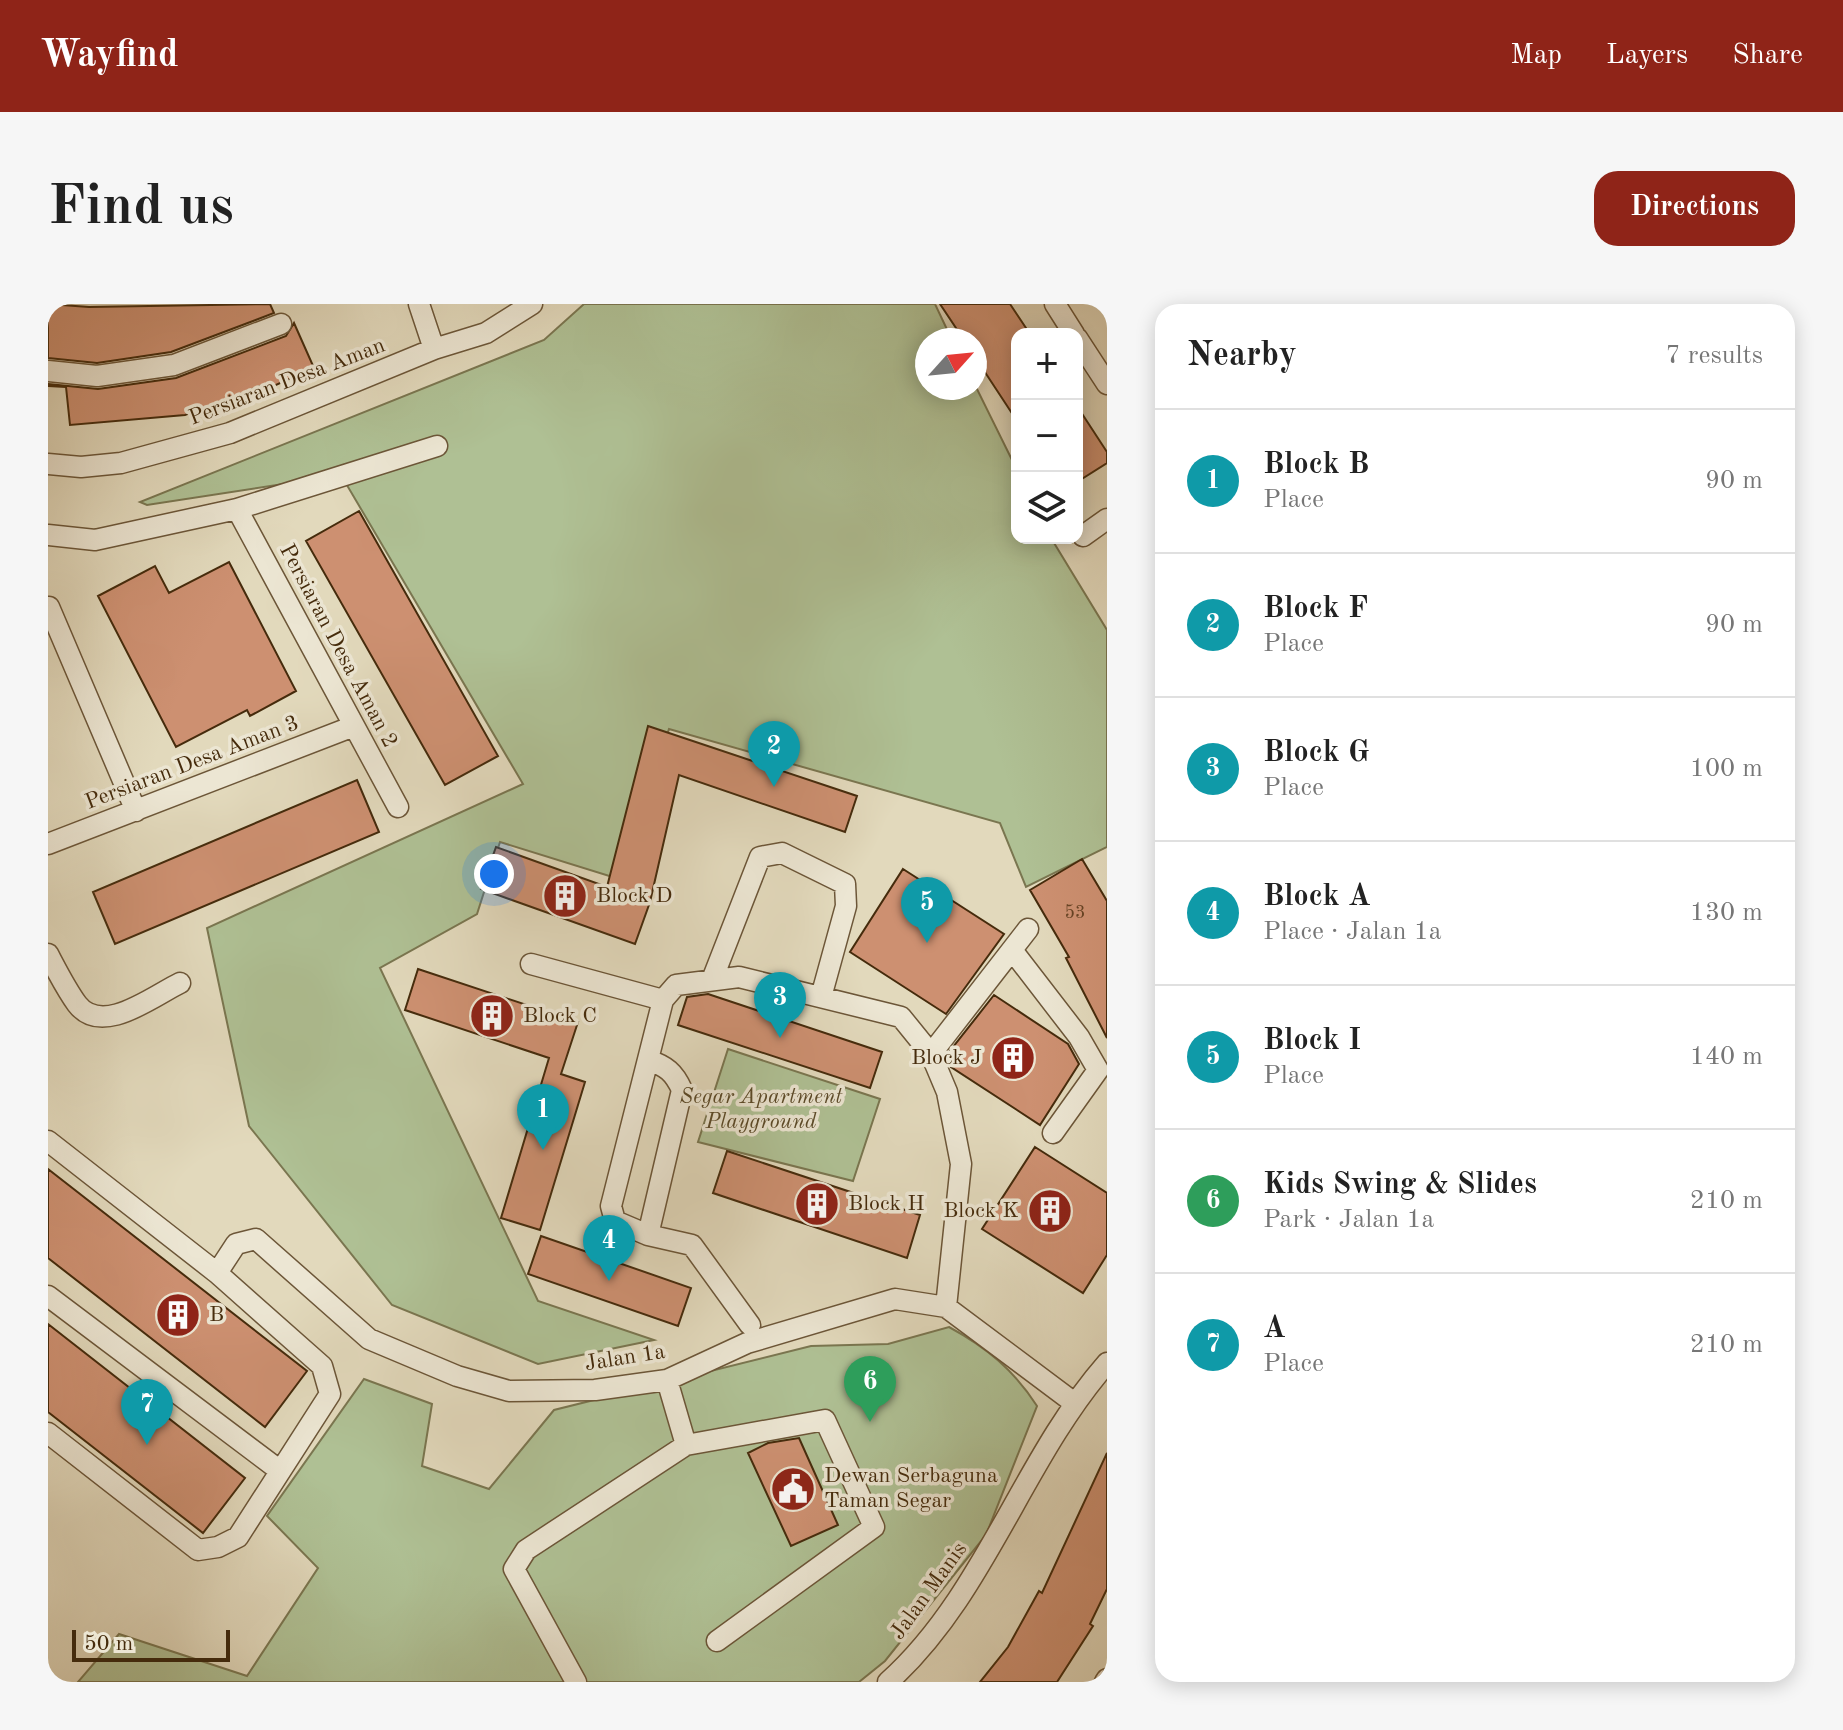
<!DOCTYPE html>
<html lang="en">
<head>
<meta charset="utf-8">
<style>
  :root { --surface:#fff; --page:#f6f6f6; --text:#222; --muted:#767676; --line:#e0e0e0; --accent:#8f2418 }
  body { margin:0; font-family:"Old Standard TT",serif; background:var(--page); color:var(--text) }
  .controls { position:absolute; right:24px; top:24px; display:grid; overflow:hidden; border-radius:16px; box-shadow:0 4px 20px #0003 }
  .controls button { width:72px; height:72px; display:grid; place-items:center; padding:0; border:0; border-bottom:2px solid var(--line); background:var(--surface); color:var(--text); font:40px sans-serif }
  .compass { position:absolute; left:867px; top:24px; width:72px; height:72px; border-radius:50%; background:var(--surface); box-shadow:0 4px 20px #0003; rotate:63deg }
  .scale { position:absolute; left:24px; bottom:20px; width:158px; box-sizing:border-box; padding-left:8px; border:4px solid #452b0c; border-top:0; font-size:22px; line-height:28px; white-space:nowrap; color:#452b0c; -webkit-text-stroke:6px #ece6d3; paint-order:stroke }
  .you { position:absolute; left:446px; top:570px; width:28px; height:28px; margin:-20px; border:6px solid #fff; border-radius:50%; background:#1a73e8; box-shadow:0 0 0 12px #1a73e833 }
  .badge { display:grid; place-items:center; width:52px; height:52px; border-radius:50%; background:var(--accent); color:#fff; font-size:26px; font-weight:700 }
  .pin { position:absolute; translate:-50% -66px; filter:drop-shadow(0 2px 4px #0008) }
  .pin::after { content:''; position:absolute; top:42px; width:28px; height:24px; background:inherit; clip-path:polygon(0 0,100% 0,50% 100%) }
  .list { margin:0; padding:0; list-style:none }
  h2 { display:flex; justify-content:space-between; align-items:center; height:104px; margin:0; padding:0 32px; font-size:34px }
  h2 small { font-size:26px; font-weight:400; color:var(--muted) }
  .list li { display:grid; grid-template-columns:52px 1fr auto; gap:24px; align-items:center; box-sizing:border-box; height:144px; padding:0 32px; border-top:2px solid var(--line) }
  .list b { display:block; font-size:30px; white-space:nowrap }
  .list p { margin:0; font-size:26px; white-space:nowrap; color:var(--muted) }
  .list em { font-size:26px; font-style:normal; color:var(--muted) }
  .icon { flex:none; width:44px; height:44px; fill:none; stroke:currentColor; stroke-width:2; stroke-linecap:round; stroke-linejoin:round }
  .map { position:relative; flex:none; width:1059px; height:1378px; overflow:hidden; border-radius:24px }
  header { display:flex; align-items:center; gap:48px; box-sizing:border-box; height:112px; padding:0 40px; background:var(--accent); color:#fff }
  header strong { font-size:38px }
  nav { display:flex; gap:44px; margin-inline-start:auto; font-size:28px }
  .intro { display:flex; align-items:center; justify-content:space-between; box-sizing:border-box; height:192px; padding:0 48px }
  h1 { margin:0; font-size:56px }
  .button { padding:20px 36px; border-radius:24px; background:var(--accent); color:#fff; font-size:28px; font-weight:700 }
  main { display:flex; gap:48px; padding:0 48px }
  aside { flex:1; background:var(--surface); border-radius:24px; box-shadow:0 4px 20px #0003 }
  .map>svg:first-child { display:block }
  .green { fill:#afc094; stroke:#7a7650; stroke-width:2 }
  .building { fill:#cd9071; stroke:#452b0c; stroke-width:2 }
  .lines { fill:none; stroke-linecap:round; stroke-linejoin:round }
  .minor-casing { stroke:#6c5638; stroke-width:23 }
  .minor { stroke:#ece6d3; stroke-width:20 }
  .labels { text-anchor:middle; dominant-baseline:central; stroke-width:7; stroke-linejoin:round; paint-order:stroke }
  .number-label { font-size:18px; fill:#674425 }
  .street-label { font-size:22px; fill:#452b0c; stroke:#ece6d3 }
  .poi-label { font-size:22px; fill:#452b0c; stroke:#ece6d3; text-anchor:start }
  .park-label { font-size:22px; font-style:italic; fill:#5a4927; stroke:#ece6d3 }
</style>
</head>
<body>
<header>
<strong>Wayfind</strong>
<nav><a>Map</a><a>Layers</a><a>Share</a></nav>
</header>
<div class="intro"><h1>Find us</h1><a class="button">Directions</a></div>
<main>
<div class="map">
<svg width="1059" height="1378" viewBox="0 0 1059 1378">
  <rect width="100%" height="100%" fill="#e2d9bc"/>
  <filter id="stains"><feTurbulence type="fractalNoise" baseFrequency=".0025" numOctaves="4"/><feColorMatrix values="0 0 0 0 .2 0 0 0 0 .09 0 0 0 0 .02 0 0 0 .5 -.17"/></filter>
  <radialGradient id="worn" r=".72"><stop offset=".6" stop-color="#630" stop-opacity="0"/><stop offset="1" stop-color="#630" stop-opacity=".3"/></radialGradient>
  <path class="green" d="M536,0H887L904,36H879V84L927,81L969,166V234H1003L1059,326V543L978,583L952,519L621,425L571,575L452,538L429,610L332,664L490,997L606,1036L490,1060L344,1001L201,822L159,624L475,480L293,171L99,201L92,198L496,36Z
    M680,745L832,795L805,877L650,838Z
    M901,1023C938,1043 966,1066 989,1102L938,1231L837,1357L811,1378H30L71,1330L199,1372L270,1264L219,1212L316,1075L384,1100L374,1162L441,1185L506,1106L763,1042L840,1040Z"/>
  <path class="building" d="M0,0L41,3L222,0L226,9L123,48L49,59L0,54Z
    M892,0H962L982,30H969V117L927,53V36H916Z
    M246,19L266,64L219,85L217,80L137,111L22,121L18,83L0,82V80L50,85L128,74L238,32Z
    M1029,102L1059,148V159L1029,178Z
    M311,207L450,452L397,481L258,237Z
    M181,258L248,387L202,412L199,406L128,443L50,292L107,262L121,289Z
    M600,422L809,492L797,528L631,471L602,598L587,640L433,585L448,543L559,583Z
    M309,476L331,528L67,640L45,588Z
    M1034,555L1059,597V734L1018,654L1021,653L982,586Z
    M855,565L956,630L898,710L802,648Z
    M370,665L530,718L513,770L537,778L492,926L453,914L501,754L357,706Z
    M660,690L834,748L822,784L630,721L639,693Z
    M946,691L1020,740L1031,760L992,821L903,763L898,752Z
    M987,843L1059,889V951L1035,989L934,925Z
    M679,847L872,911L859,954L665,889Z
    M0,865L259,1067L217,1123L0,954Z
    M493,932L643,984L630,1022L480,970Z
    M0,1020L197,1174L155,1229L0,1108Z
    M751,1134L790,1221L743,1242L700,1149L720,1139Z
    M1059,1149V1285L1042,1320L1045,1322L1009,1378H932L960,1343L991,1287L994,1289Z"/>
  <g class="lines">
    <g class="minor-casing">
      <path id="minor" d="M371,0L386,45
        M1007,0L1026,30
        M1029,34L1059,80
        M0,67L49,72L126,61L233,20
        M0,160L33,163L73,159L182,129L386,45L438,29L484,0
        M189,205L350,503
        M0,231L47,236L189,205L389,142
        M1035,232L1059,215
        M1,303L88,507
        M0,540L306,422
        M964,646L1031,733L1050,766L1005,829
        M0,650C9,667 18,685 29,700C54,733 105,692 132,679
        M483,660L615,696
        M664,676L712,553L734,549L797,580L798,602L773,693
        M883,750L980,625
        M600,756C618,762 626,768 634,786L600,931L567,917L563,902L615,696L628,681L691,673L853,713L883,750L899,788L913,860L898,1003
        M0,837L169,969L274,1062L282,1090L190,1233L170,1243L150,1246L0,1129
        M600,931L644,941L702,1021
        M169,969L188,940L208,935L321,1035L409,1072L461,1087L547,1086L619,1076L699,1039L847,995L898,1003L1025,1098
        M0,992L231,1166
        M619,1076L638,1141L777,1116L826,1223L669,1337
        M528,1378L466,1265L478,1246L638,1141
        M840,1378C937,1291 974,1156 1059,1059
        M1057,1378L1059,1375"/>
    </g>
    <use href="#minor" class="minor"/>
  </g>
  <defs>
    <g id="building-disc" transform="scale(2.3)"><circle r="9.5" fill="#8f2418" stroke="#ece6d3"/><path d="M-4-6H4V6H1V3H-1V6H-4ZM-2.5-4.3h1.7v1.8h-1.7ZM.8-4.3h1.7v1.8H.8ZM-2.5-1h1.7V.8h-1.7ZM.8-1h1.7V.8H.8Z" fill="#fff"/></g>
    <g id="civic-disc" transform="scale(2.3)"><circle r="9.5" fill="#8f2418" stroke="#ece6d3"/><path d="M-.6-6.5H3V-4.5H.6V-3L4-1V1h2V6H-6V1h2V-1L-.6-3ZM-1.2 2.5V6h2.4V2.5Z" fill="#fff"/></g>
  </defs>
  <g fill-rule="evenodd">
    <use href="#building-disc" x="517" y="592"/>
    <use href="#building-disc" x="444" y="712"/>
    <use href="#building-disc" x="965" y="754"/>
    <use href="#building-disc" x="769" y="900"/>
    <use href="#building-disc" x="1002" y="907"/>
    <use href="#building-disc" x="130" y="1011"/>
    <use href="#civic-disc" x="745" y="1185"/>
  </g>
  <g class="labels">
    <g class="number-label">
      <text x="1027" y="609">53</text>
    </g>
    <g class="street-label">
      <text transform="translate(239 78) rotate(-21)">Persiaran Desa Aman</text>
      <text transform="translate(290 342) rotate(62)">Persiaran Desa Aman 2</text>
      <text transform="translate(144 459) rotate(-21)">Persiaran Desa Aman 3</text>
      <text transform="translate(577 1054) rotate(-9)">Jalan 1a</text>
      <text transform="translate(881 1287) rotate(-54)">Jalan Manis</text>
    </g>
    <g class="poi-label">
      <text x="548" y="592">Block D</text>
      <text x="475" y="712">Block C</text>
      <text x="934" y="754" text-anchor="end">Block J</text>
      <text x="800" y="900">Block H</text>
      <text x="971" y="907" text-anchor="end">Block K</text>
      <text x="161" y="1011">B</text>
      <text x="776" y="1172">Dewan Serbaguna<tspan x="776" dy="25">Taman Segar</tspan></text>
    </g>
    <g class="park-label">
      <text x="713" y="793">Segar Apartment<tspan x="713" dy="25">Playground</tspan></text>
    </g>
  </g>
  <rect width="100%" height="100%" filter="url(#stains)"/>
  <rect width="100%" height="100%" fill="url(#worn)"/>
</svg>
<div class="controls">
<button>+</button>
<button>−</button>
<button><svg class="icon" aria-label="layers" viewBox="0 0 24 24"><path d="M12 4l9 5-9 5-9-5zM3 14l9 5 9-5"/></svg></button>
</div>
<svg class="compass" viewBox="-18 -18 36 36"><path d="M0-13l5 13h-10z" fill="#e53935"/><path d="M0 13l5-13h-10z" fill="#767676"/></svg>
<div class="scale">50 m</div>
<div class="you"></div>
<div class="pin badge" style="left:495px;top:846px;background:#0f9aa8">1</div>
<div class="pin badge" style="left:726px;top:483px;background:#0f9aa8">2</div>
<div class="pin badge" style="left:732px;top:734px;background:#0f9aa8">3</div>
<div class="pin badge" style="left:561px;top:977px;background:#0f9aa8">4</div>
<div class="pin badge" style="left:879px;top:639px;background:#0f9aa8">5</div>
<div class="pin badge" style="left:822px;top:1118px;background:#2e9e5b">6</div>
<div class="pin badge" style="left:99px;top:1141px;background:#0f9aa8">7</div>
</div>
<aside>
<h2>Nearby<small>7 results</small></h2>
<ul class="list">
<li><span class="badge" style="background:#0f9aa8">1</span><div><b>Block B</b><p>Place</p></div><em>90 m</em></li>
<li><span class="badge" style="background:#0f9aa8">2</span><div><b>Block F</b><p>Place</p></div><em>90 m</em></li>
<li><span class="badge" style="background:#0f9aa8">3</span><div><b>Block G</b><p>Place</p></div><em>100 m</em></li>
<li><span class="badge" style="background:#0f9aa8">4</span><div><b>Block A</b><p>Place · Jalan 1a</p></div><em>130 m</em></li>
<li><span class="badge" style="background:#0f9aa8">5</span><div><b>Block I</b><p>Place</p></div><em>140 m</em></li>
<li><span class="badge" style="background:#2e9e5b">6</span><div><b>Kids Swing &amp; Slides</b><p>Park · Jalan 1a</p></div><em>210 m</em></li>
<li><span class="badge" style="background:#0f9aa8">7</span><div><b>A</b><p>Place</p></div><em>210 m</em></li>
</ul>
</aside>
</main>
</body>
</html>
